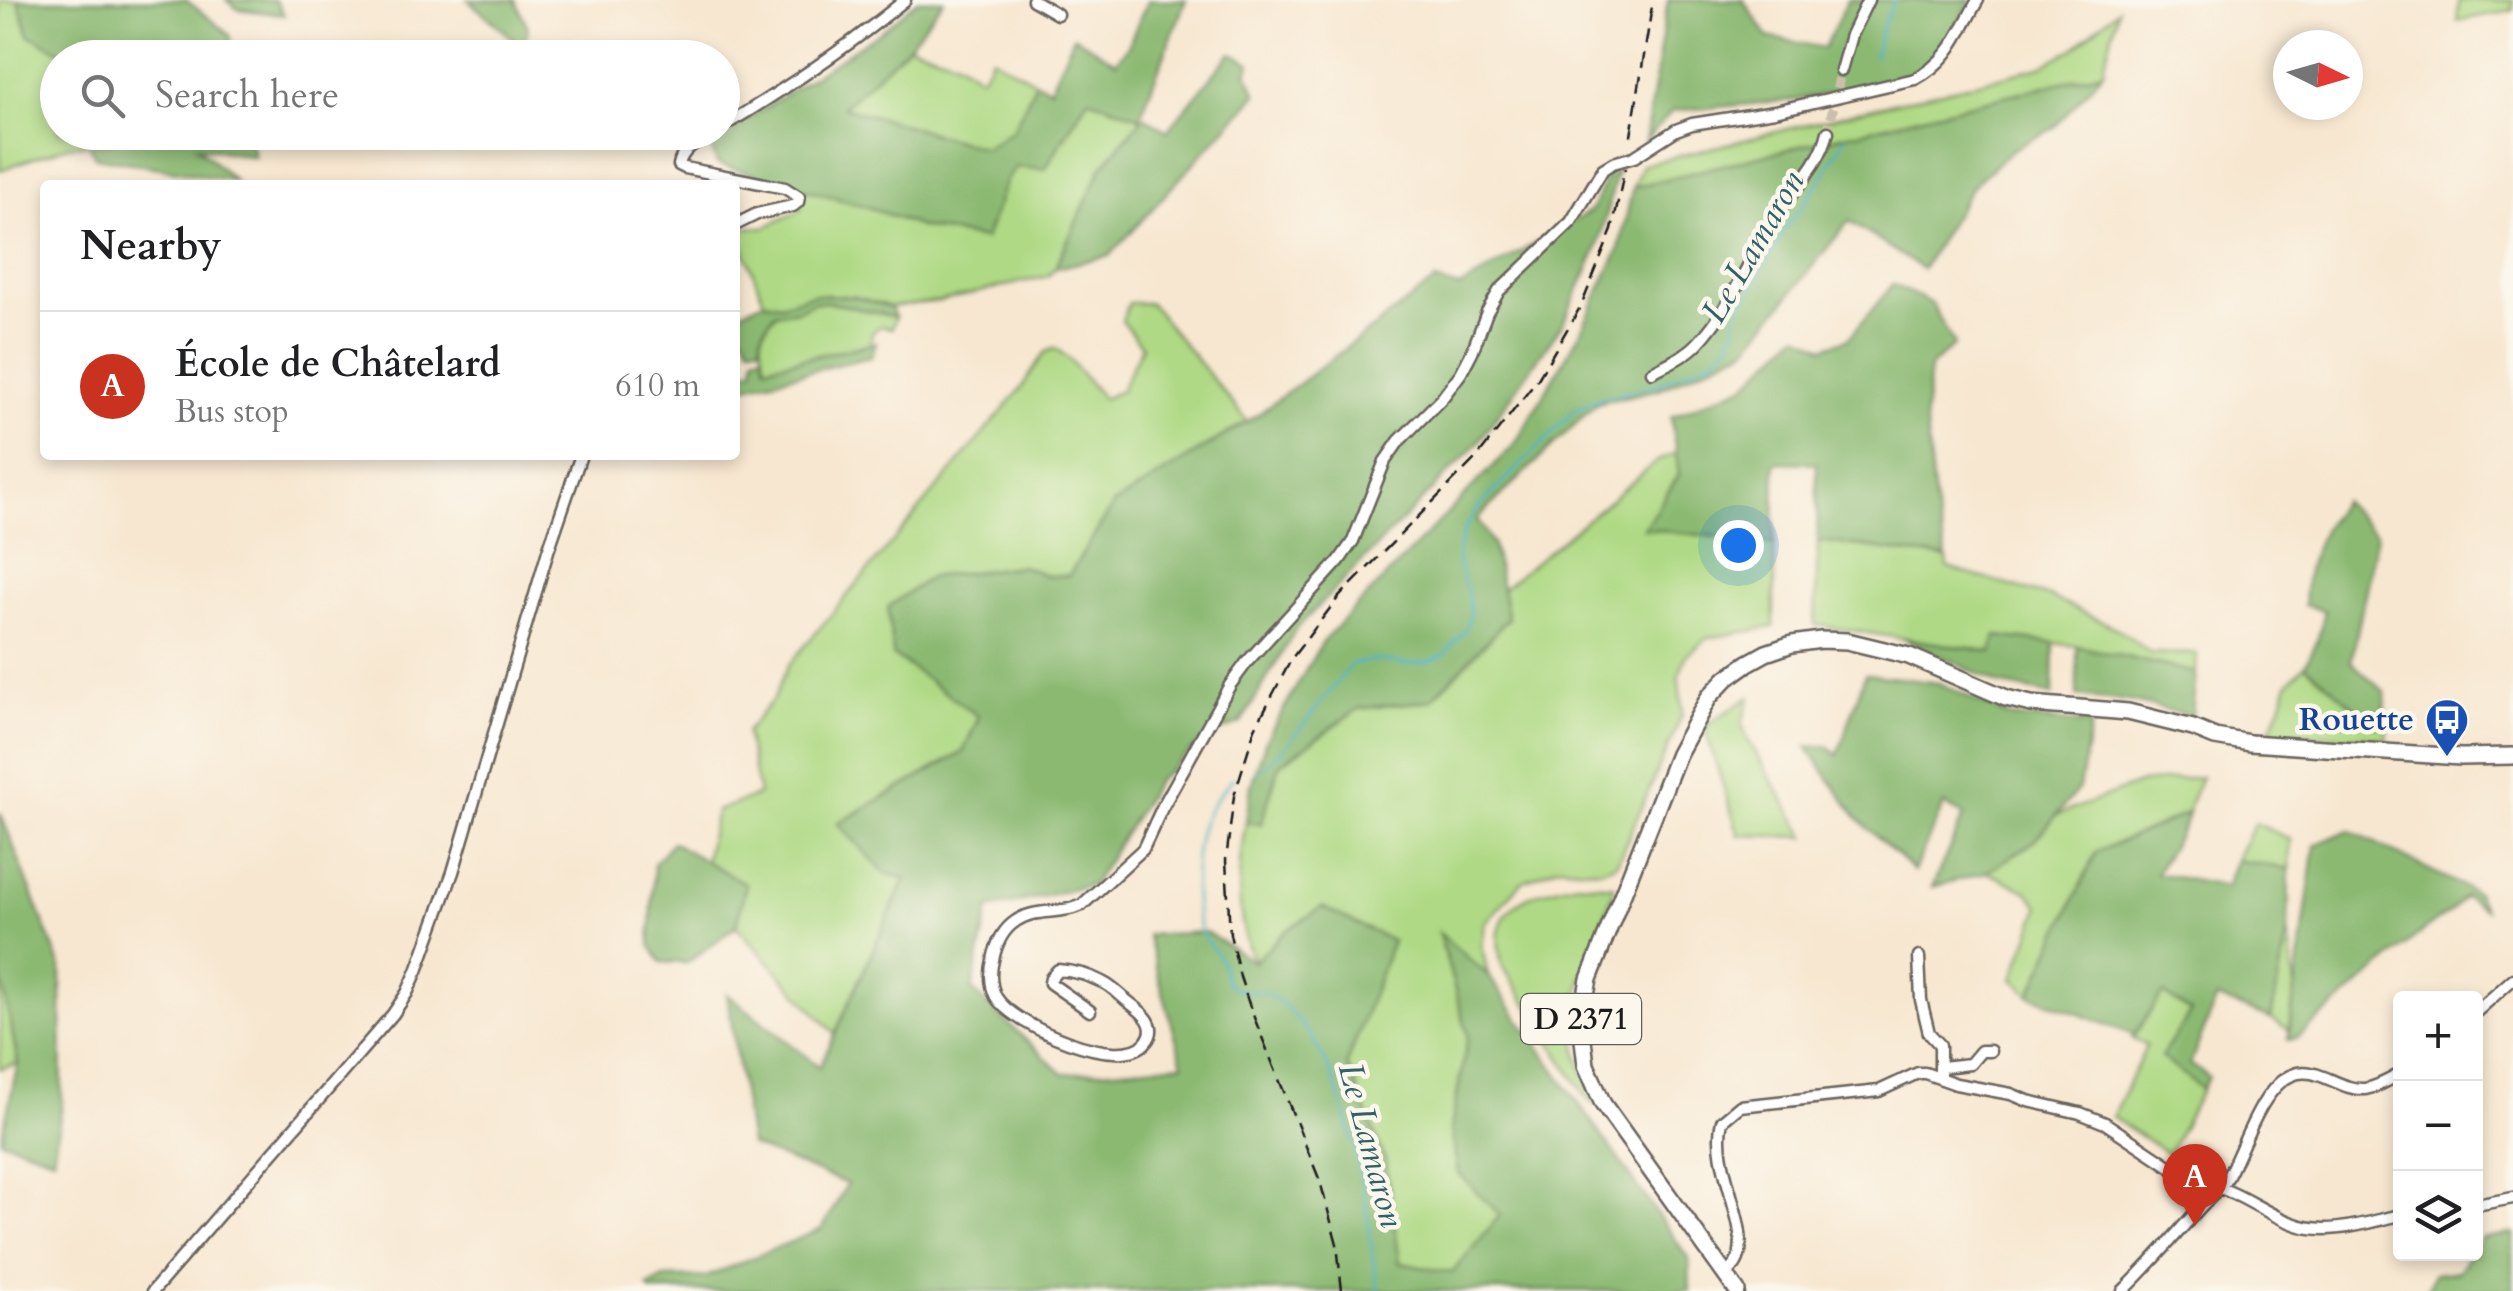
<!DOCTYPE html>
<html lang="en">
<head>
<meta charset="utf-8">
<style>
  :root { --surface:#fff; --page:#f6f6f6; --text:#202124; --muted:#757577; --line:#e0e0e0; --accent:#c8321e }
  body { margin:0; font-family:Cardo,serif; background:var(--page); color:var(--text) }
  .controls { position:absolute; right:30px; bottom:30px; display:grid; overflow:hidden; border-radius:10px; box-shadow:0 5px 15px #0003 }
  .controls button { width:90px; height:90px; display:grid; place-items:center; padding:0; border:0; border-bottom:2px solid var(--line); background:var(--surface); color:var(--text); font:50px sans-serif }
  .compass { position:absolute; left:2273px; top:30px; width:90px; height:90px; border-radius:50%; background:var(--surface); box-shadow:0 5px 15px #0003; rotate:95deg }
  .you { position:absolute; left:1738px; top:545px; width:35px; height:35px; margin:-25px; border:8px solid #fff; border-radius:50%; background:#1a73e8; box-shadow:0 0 0 15px #1a73e833 }
  .badge { display:grid; place-items:center; width:65px; height:65px; border-radius:50%; background:var(--accent); color:#fff; font-size:32px; font-weight:700 }
  .pin { position:absolute; translate:-50% -82px; filter:drop-shadow(0 2px 5px #0008) }
  .pin::after { content:''; position:absolute; top:52px; width:35px; height:30px; background:inherit; clip-path:polygon(0 0,100% 0,50% 100%) }
  .list { margin:0; padding:0; list-style:none }
  h2 { display:flex; justify-content:space-between; align-items:center; height:130px; margin:0; padding:0 40px; font-size:42px }
  h2 small { font-size:32px; font-weight:400; color:var(--muted) }
  .list li { display:grid; grid-template-columns:65px 1fr auto; gap:30px; align-items:center; box-sizing:border-box; height:150px; padding:0 40px; border-top:2px solid var(--line) }
  .list b { display:block; font-size:38px; white-space:nowrap }
  .list p { margin:0; font-size:32px; white-space:nowrap; color:var(--muted) }
  .list em { font-size:32px; font-style:normal; color:var(--muted) }
  .icon { flex:none; width:55px; height:55px; fill:none; stroke:currentColor; stroke-width:2; stroke-linecap:round; stroke-linejoin:round }
  .map { position:relative; flex:none; width:2513px; height:1291px; overflow:hidden }
  .search { position:absolute; background:var(--surface); box-shadow:0 5px 15px #0003; left:40px; top:40px; width:700px; height:110px; display:flex; align-items:center; gap:25px; box-sizing:border-box; padding:0 35px; border-radius:55px; color:var(--muted); font-size:38px }
  .panel { position:absolute; background:var(--surface); box-shadow:0 5px 15px #0003; left:40px; top:180px; width:700px; height:280px; border-radius:10px }
  .map>svg:first-child { display:block }
  .green { fill:#afd984; stroke:#667a50; stroke-width:2.5 }
  .forest { fill:#8bb972; stroke:#546a47; stroke-width:2.5 }
  .lines { fill:none; stroke-linecap:round; stroke-linejoin:round }
  .stream { stroke:#4ab4c8; stroke-width:2.5 }
  .minor-tunnel { stroke:#cbbeac; stroke-width:10; stroke-dasharray:10 5; stroke-linecap:butt }
  .minor-casing { stroke:#69635b; stroke-width:15 }
  .primary-casing { stroke:#69635b; stroke-width:20 }
  .minor { stroke:#fff; stroke-width:10 }
  .primary { stroke:#fff; stroke-width:15 }
  .rail { stroke:#1c1c1c; stroke-width:2.5; stroke-dasharray:15 8; stroke-linecap:butt }
  .labels { text-anchor:middle; dominant-baseline:central; stroke-width:9; stroke-linejoin:round; paint-order:stroke }
  .shield { fill:#fbf7ec; stroke:#5f5e5a; stroke-width:2.5 }
  .shield-label { font-size:30px; font-weight:bold; fill:#1c1c1c }
  .transit-label { font-size:32px; font-weight:bold; fill:#164399; stroke:#fbf7ec; text-anchor:end }
  .water-label { font-size:35px; font-style:italic; fill:#316069; stroke:#fbf7ec }
</style>
</head>
<body>
<div class="map">
<svg width="2513" height="1291" viewBox="0 0 2513 1291">
  <rect width="100%" height="100%" fill="#fbf7ec"/>
  <filter id="ink" filterUnits="userSpaceOnUse"><feTurbulence type="fractalNoise" baseFrequency=".01" numOctaves="2"/><feDisplacementMap in="SourceGraphic" scale="20" xChannelSelector="R" yChannelSelector="G"/><feConvolveMatrix kernelMatrix="1 2 1 2 8 2 1 2 1" color-interpolation-filters="sRGB"/></filter>
  <filter id="wash" filterUnits="userSpaceOnUse"><feTurbulence type="fractalNoise" baseFrequency=".0048" numOctaves="4" result="noise"/><feDisplacementMap in="SourceGraphic" scale="40" xChannelSelector="R" yChannelSelector="G"/><feGaussianBlur stdDeviation="2.25" result="paint"/><feColorMatrix in="noise" values="0 0 0 0 0 0 0 0 0 0 0 0 0 0 0 0 0 1.4 0 .05"/><feComposite in="paint" operator="in"/></filter>
  <g filter="url(#wash)">
    <rect width="100%" height="100%" fill="#f7e7d0"/>
    <path class="green" d="M0,0H18L29,35L72,57L58,58V132L116,133L112,142L68,146L0,170Z
      M2459,0H2513V10L2457,21Z
      M2118,9L2103,72L1633,187L1642,165L2040,67L2073,49Z
      M909,45L957,61L981,77L992,57L1036,82L1013,130L984,148L842,107Z
      M1088,98L1140,117V121L1102,167L1055,268L1048,276L941,301L891,307L856,297L815,294L781,304L764,301L736,228L765,227L800,210L806,188L871,208L920,227L985,239L1006,180L1016,167L1045,169Z
      M814,302H829L895,317L892,328L880,326L872,333L871,344L765,367C760,340 758,335 776,313L798,310Z
      M1129,303H1150L1247,421L1114,504L1069,576H1049L1021,566L930,577L889,607L893,655L979,716L963,752L838,823L906,877L835,1034L736,926L746,884L705,861L716,811L759,795L746,732L774,698L788,666L1020,390L1044,353L1055,348L1068,358L1103,399L1120,391L1142,346L1122,321Z
      M1676,453L1679,475L1645,528L1774,544V627L1708,638L1686,656L1679,676L1682,715L1617,863L1600,870L1558,866L1522,882L1485,923L1482,947L1488,975L1439,934L1468,1035L1451,1128L1501,1215L1452,1274L1400,1263L1385,1160L1347,1064L1392,941L1286,931L1254,962C1235,919 1237,867 1246,822L1261,823L1279,765L1358,709L1431,700L1508,619L1502,589L1659,460Z
      M1818,541L1947,558L1948,568L2050,597L2118,629L2150,653L2197,654L2196,673L2077,646L1997,636L1993,652L1815,625Z
      M2305,665L2377,725L2386,718L2387,739L2269,732L2281,705L2288,683Z
      M1750,697L1742,724L1748,740L1806,837L1739,835L1706,733L1709,723Z
      M2201,777L2189,805L2188,813L2096,852L2030,995L2013,979L2040,907L2027,891L1987,872L2035,841L2055,816L2141,783Z
      M2255,823L2290,839L2289,869L2235,860Z
      M1577,883L1614,886C1611,904 1602,921 1596,938C1571,1004 1565,1036 1594,1103L1588,1100L1502,965C1500,955 1497,943 1499,932C1505,897 1548,889 1577,883Z
      M2288,930L2295,987L2289,1030L2271,1019Z
      M0,971L18,1063L0,1069Z
      M2162,993L2191,1012L2161,1057L2202,1089L2168,1154L2112,1117L2147,1045L2132,1039Z"/>
    <path class="forest" d="M18,0H186L230,35L234,57H72L29,35Z
      M226,0H275L284,15L237,9Z
      M468,0H515L528,27L523,47Z
      M918,0H944L909,45L843,107L984,148L1013,130L1036,82L1050,88L1074,36L1116,62L1128,46L1148,0H1186L1140,117L1088,98L1045,169L1016,167L1006,180L985,239L920,227L871,208L717,164L710,144L883,30Z
      M1668,0H1743L1768,37L1824,48L1848,0H1972L1933,63L1899,79L1796,100L1672,111L1645,141Z
      M1231,53L1251,63L1247,73L1257,94L1109,256L1055,268L1102,167L1144,116L1167,131Z
      M2103,72L2054,128L2013,149L1972,186L1922,269L1849,221L1747,348L1659,389L1597,403L1477,519L1493,545L1508,618L1431,700L1358,709L1279,765L1261,824L1246,822L1251,785L1266,740L1322,642L1515,444L1580,333L1619,249L1633,187Z
      M116,132L249,133L254,157L196,146L235,181L95,157L89,144L112,142Z
      M1617,172L1598,247L1563,323L1477,444L1296,629L1241,723L1208,736L1157,781L1092,885L989,909L972,990L1063,1074L1183,1064L1147,935L1206,932L1254,962L1286,931L1322,907L1392,941L1347,1064L1385,1160L1400,1263L1452,1273L1500,1215L1458,1173L1451,1129L1468,1035L1439,933L1488,975L1689,1259L1690,1291H651L648,1287L664,1278L706,1277L822,1229L847,1184L750,1145L727,994L820,1067L906,878L886,874L838,824L963,752L979,717L893,655L888,607L930,577L1021,566L1049,576L1069,575L1114,504L1256,416L1435,281L1459,288L1592,210L1606,178Z
      M1893,284L1932,304L1954,345L1930,367L1925,416L1934,500L1947,558L1818,541L1816,463L1775,462L1774,544L1644,528L1679,475L1671,417L1744,386L1798,334L1824,347L1848,339Z
      M815,294L856,297L891,307L895,317L829,302H814L798,310L775,313C767,324 759,332 761,346H750L744,334L735,336V314L764,301L781,304Z
      M876,343L871,357L735,389V373L754,369L755,356L763,353L766,366Z
      M2342,501L2377,535L2351,662L2385,692L2386,718L2377,726L2305,665L2317,642L2325,611L2304,605L2307,569L2323,530Z
      M1996,636L2054,643L2053,695L1999,684L1903,638L1992,652Z
      M2077,646L2196,673L2192,716L2130,701L2077,696Z
      M1865,674L1939,683L2010,717L2091,724L2079,788L2035,841L1987,872L1932,887L1964,815L1944,805L1914,871L1857,818L1807,747L1827,746L1838,755Z
      M0,812L61,967L62,1105L53,1158L1,1140L18,1063L0,971Z
      M2188,813L2184,826L2156,873L2226,887L2235,860L2289,869L2288,930L2271,1019L2217,998L2190,1064L2209,1077L2202,1089L2161,1057L2191,1012L2163,994L2134,1035L2030,995L2096,852Z
      M2349,830L2476,893L2484,909L2464,896L2452,910L2425,929L2297,1038L2288,1040L2315,845Z
      M672,842L746,884L736,926L687,963L661,962L650,945L654,864Z
      M2509,1234H2513V1291H2427L2434,1274L2458,1271L2470,1254H2476V1247L2481,1239Z"/>
    <g class="lines">
      <path class="stream" d="M1874,57L1880,34L1894,0
        M1257,771L1283,750L1352,664L1376,660L1406,664L1427,662L1444,655L1465,630L1470,616L1469,597L1458,562L1459,546L1465,528L1478,508L1575,410L1600,398L1658,384L1715,358L1730,343L1735,329L1736,315L1786,228L1820,181L1846,137
        M1233,778C1223,790 1212,801 1206,815C1193,841 1190,910 1203,936C1208,945 1217,952 1221,961C1224,967 1224,977 1228,983C1238,996 1258,989 1271,996C1296,1012 1316,1041 1328,1067C1349,1113 1360,1166 1368,1216C1372,1241 1371,1266 1379,1291"/>
    </g>
  </g>
  <g filter="url(#ink)">
    <g class="lines">
      <path class="minor-tunnel" d="M1828,132L1841,70"/>
      <g class="minor-casing">
        <path id="minor" d="M1033,0L1057,14
          M1841,70L1851,35L1868,0
          M722,127C787,88 847,48 905,0
          M712,132C699,141 682,148 679,165L685,168L785,188L799,197L798,202L793,206L757,214L735,225
          M1652,372C1667,364 1686,356 1698,343C1734,305 1751,253 1779,211C1797,185 1821,163 1828,132
          M1919,957L1921,1000L1929,1033L1940,1045V1077
          M1090,1011L1050,983L1051,978L1058,970C1073,971 1089,975 1102,982C1111,986 1119,994 1126,1000C1139,1010 1161,1024 1146,1042C1122,1073 1013,1026 996,997C990,985 990,972 993,960C996,945 1002,930 1016,921C1034,908 1061,915 1082,905L1143,849L1162,808L1230,685L1247,662L1339,561L1353,541L1385,461L1399,441L1443,397L1461,373L1472,352L1487,312L1499,291L1571,222L1603,169L1613,163L1634,157L1676,130L1692,124L1775,111L1915,79C1950,61 1959,32 1978,0
          M2476,1012L2513,979
          M1941,1067L1970,1064L1981,1051H1990
          M2220,1188C2246,1197 2267,1214 2292,1223C2327,1237 2365,1223 2400,1215
          M2476,1205L2513,1198
          M1725,1275C1728,1272 1734,1267 1736,1263C1755,1231 1710,1167 1722,1121L1740,1106L1879,1091L1918,1073H1925L1956,1084L2011,1094L2028,1101L2080,1113L2105,1123L2189,1179L2198,1200L2197,1210
          M153,1291L393,1014L407,993L417,971L453,872L548,551L581,455
          M2123,1291C2149,1266 2172,1239 2196,1212C2206,1200 2219,1191 2227,1178C2243,1150 2261,1087 2292,1075C2316,1064 2339,1091 2365,1089C2378,1087 2389,1080 2400,1074"/>
      </g>
      <g class="primary-casing">
        <path id="primary" d="M1737,1291L1603,1104L1586,1065L1581,1023L1589,979L1678,754L1709,697L1727,678L1748,663L1766,653L1792,644L1821,640L1847,641L1909,656L2006,698L2031,704L2128,712L2193,728L2215,737L2250,743L2461,757L2513,756"/>
      </g>
      <use href="#minor" class="minor"/>
      <use href="#primary" class="primary"/>
      <path class="rail" d="M1631,136L1653,0
        M1342,1291L1337,1244L1320,1181L1251,1010L1240,977L1230,934L1226,860L1234,796L1255,728L1292,658L1338,598L1478,456L1538,379L1582,304L1612,230L1625,168"/>
    </g>
  </g>
  <defs>
    <g id="bus-pin" transform="scale(2.25)"><path d="M0 17L-7.5 6A9.5 9.5 0 1 1 7.5 6Z" fill="#1a4fb4" stroke="#fbf7ec"/><path d="M-5-6H5V4H4V6H2V4H-2V6H-4V4H-5ZM-3.5-4V0h7V-4ZM-3.5 1.2v1.5H-2V1.2ZM2 1.2v1.5H3.5V1.2Z" fill="#fff"/></g>
  </defs>
  <g fill-rule="evenodd">
    <use href="#bus-pin" x="2447" y="720"/>
  </g>
  <g class="labels">
    <rect class="shield" x="1521" y="994" width="120" height="50" rx="8"/>
    <g class="shield-label">
      <text x="1581" y="1019">D 2371</text>
    </g>
    <g class="transit-label">
      <text x="2414" y="720">Rouette</text>
    </g>
    <g class="water-label">
      <text transform="translate(1753 247) rotate(-60)">Le Lamaron</text>
      <text transform="translate(1371 1145) rotate(75)">Le Lamaron</text>
    </g>
  </g>
</svg>
<div class="controls">
<button>+</button>
<button>−</button>
<button><svg class="icon" aria-label="layers" viewBox="0 0 24 24"><path d="M12 4l9 5-9 5-9-5zM3 14l9 5 9-5"/></svg></button>
</div>
<svg class="compass" viewBox="-18 -18 36 36"><path d="M0-13l5 13h-10z" fill="#e53935"/><path d="M0 13l5-13h-10z" fill="#757577"/></svg>
<div class="you"></div>
<div class="pin badge" style="left:2195px;top:1226px">A</div>
<div class="search"><svg class="icon" aria-label="search" viewBox="0 0 24 24"><circle cx="10" cy="10" r="6"/><path d="M15 15l6 6"/></svg>Search here</div>
<section class="panel">
<h2>Nearby<small></small></h2>
<ul class="list">
<li><span class="badge">A</span><div><b>École de Châtelard</b><p>Bus stop</p></div><em>610 m</em></li>
</ul>
</section>
</div>
</body>
</html>
